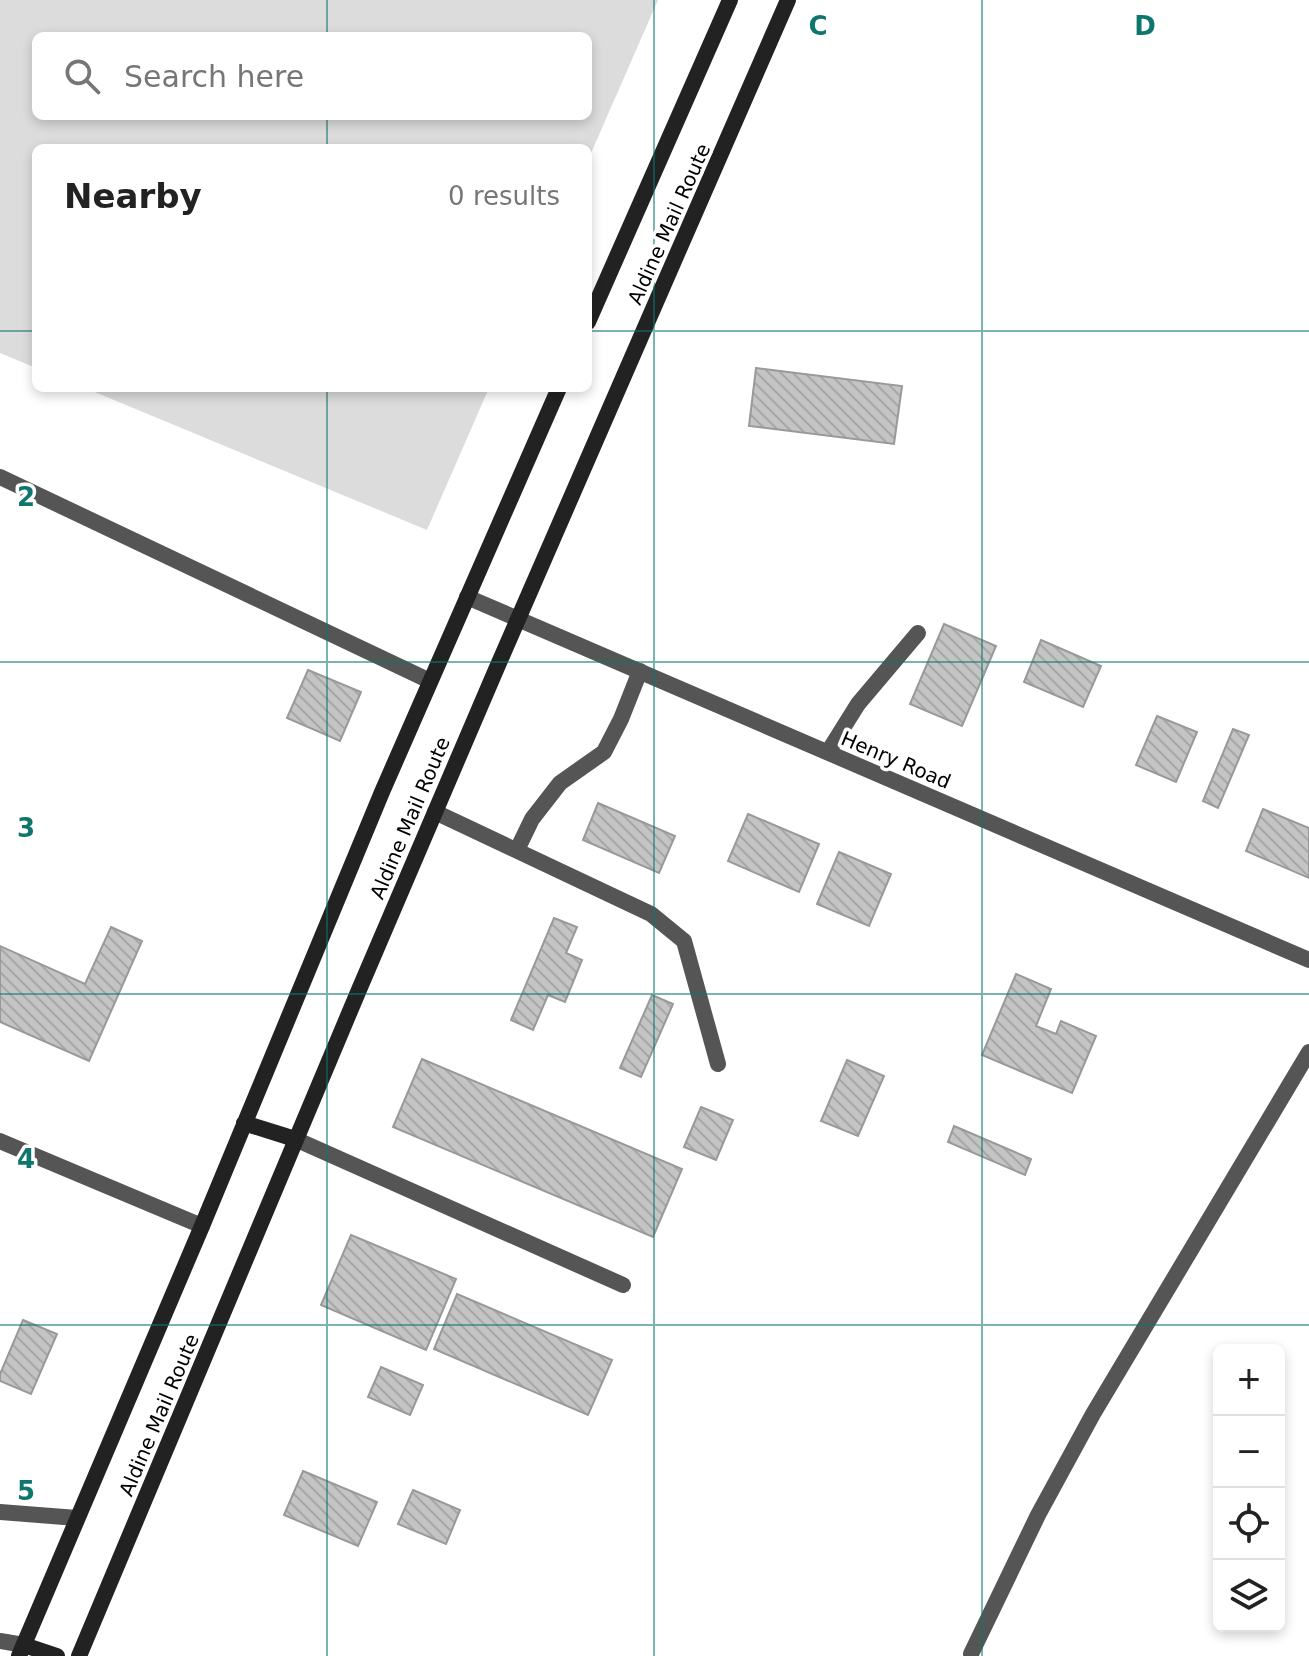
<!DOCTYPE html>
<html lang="en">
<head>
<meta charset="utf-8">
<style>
  :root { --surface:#fff; --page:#f6f6f6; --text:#222; --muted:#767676; --line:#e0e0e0 }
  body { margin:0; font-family:"DejaVu Sans",sans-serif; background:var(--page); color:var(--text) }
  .controls { position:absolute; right:24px; bottom:24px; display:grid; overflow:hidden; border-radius:12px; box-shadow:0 4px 12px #0003 }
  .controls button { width:72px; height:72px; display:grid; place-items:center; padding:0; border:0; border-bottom:2px solid var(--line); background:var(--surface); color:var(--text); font:40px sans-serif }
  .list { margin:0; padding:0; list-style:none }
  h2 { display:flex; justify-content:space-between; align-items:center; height:104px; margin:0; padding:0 32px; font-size:34px }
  h2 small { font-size:26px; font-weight:400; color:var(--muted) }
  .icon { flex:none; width:44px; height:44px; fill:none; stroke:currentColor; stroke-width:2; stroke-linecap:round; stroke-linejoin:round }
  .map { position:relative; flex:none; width:1309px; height:1656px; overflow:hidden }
  .search { position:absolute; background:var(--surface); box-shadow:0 4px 12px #0003; left:32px; top:32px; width:560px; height:88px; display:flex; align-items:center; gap:20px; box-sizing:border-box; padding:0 28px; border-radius:12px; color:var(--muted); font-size:30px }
  .panel { position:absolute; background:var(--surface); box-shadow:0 4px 12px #0003; left:32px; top:144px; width:560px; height:248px; border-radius:12px }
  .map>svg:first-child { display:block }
  .pitch { fill:#dcdcdc; fill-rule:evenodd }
  .building { fill:url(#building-back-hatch); stroke:#999; stroke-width:2 }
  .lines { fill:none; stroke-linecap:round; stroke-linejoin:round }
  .service { stroke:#555; stroke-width:16 }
  .tertiary { stroke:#555; stroke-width:16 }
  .secondary { stroke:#222; stroke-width:16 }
  .grid { fill:none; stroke:#0f766e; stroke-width:2; stroke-opacity:0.55 }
  .labels { text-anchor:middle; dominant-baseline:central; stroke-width:7; stroke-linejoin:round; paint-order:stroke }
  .street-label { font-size:20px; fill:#000; stroke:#fff }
  .grid-label { font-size:26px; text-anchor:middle; font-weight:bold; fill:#0f766e; stroke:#fff; stroke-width:7; stroke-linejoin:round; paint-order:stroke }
</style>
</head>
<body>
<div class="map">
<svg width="1309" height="1656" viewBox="0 0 1309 1656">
  <defs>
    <pattern id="building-back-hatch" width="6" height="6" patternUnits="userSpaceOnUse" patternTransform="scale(2)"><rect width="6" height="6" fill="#c4c4c4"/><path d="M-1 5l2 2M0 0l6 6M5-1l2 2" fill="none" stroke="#a7a7a7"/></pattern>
  </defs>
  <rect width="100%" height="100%" fill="#fff"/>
  <path class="pitch" d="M0,0H658L588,160V148H36V368L0,353ZM36,36H588V116H36Z
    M85,388H489L427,530Z"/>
  <path class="building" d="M756,368L902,386L894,444L749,426Z
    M944,624L996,646L962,726L910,704Z
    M1041,640L1101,666L1083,707L1024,682Z
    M308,670L361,692L340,741L287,718Z
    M1157,716L1197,732L1176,782L1136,765Z
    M1233,729L1249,735L1218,808L1203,801Z
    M598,803L675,836L659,873L583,840Z
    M1263,809L1309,828V878L1246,851Z
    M748,814L819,844L799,892L728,861Z
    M839,852L891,874L869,926L817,904Z
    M554,918L577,927L566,953L582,960L565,1002L548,995L533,1030L511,1020Z
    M111,927L142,941L89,1061L0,1022V946L85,984Z
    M1016,974L1051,989L1036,1026L1056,1034L1061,1021L1096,1036L1072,1093L982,1055Z
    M652,995L673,1004L641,1077L620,1068Z
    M422,1059L682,1169L653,1237L393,1127Z
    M847,1060L884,1076L858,1136L821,1121Z
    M701,1107L733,1120L716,1160L684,1147Z
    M954,1126L1031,1159L1025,1175L948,1142Z
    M351,1235L456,1279L426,1350L321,1305Z
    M457,1294L612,1360L588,1415L434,1349Z
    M23,1320L57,1334L31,1394L0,1381V1374Z
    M381,1367L423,1385L410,1415L368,1397Z
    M303,1471L377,1502L358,1546L284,1515Z
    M413,1490L460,1510L446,1544L398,1524Z"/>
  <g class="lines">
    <path class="service" d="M0,477L430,681
      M828,752L858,704L918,633
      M435,812L651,914L684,941L718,1064
      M517,850L532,819L560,783L604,752L621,719L640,671
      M295,1139L623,1285
      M0,1141L202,1226
      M0,1512L77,1518
      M0,1641L24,1645
      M971,1654L1038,1515L1093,1414L1309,1052"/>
    <path class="tertiary" d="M467,597L1309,960"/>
    <path class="secondary" d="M588,322L730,0
      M244,1123L295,1139
      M24,1645L57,1656
      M19,1656L202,1226L382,792L559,388
      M79,1656C216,1327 354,999 495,672C591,448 691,224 788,0"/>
  </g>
  <path class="grid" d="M327,0V36M654,0V1656M982,0V1656M327,116V148M0,331H36M588,331H1309M327,388V1656M0,662H1309M0,994H1309M0,1325H1309"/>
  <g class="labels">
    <g class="street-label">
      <text transform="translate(669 224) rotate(-66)">Aldine Mail Route</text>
      <text transform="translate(896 760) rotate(23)">Henry Road</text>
      <text transform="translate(410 818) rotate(-67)">Aldine Mail Route</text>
      <text transform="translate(159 1415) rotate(-67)">Aldine Mail Route</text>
    </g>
  </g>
  <g class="grid-label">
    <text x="818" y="35">C</text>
    <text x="1145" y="35">D</text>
    <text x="26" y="506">2</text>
    <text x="26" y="837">3</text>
    <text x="26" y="1168">4</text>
    <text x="26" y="1500">5</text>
  </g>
</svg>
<div class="controls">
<button>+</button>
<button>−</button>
<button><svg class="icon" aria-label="locate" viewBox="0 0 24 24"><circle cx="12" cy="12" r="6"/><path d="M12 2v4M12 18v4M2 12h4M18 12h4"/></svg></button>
<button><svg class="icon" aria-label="layers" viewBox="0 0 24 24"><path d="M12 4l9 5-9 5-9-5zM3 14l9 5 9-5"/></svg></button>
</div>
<div class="search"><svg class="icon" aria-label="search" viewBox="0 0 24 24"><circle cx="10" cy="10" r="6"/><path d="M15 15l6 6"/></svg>Search here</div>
<section class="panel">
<h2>Nearby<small>0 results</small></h2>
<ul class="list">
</ul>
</section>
</div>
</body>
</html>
